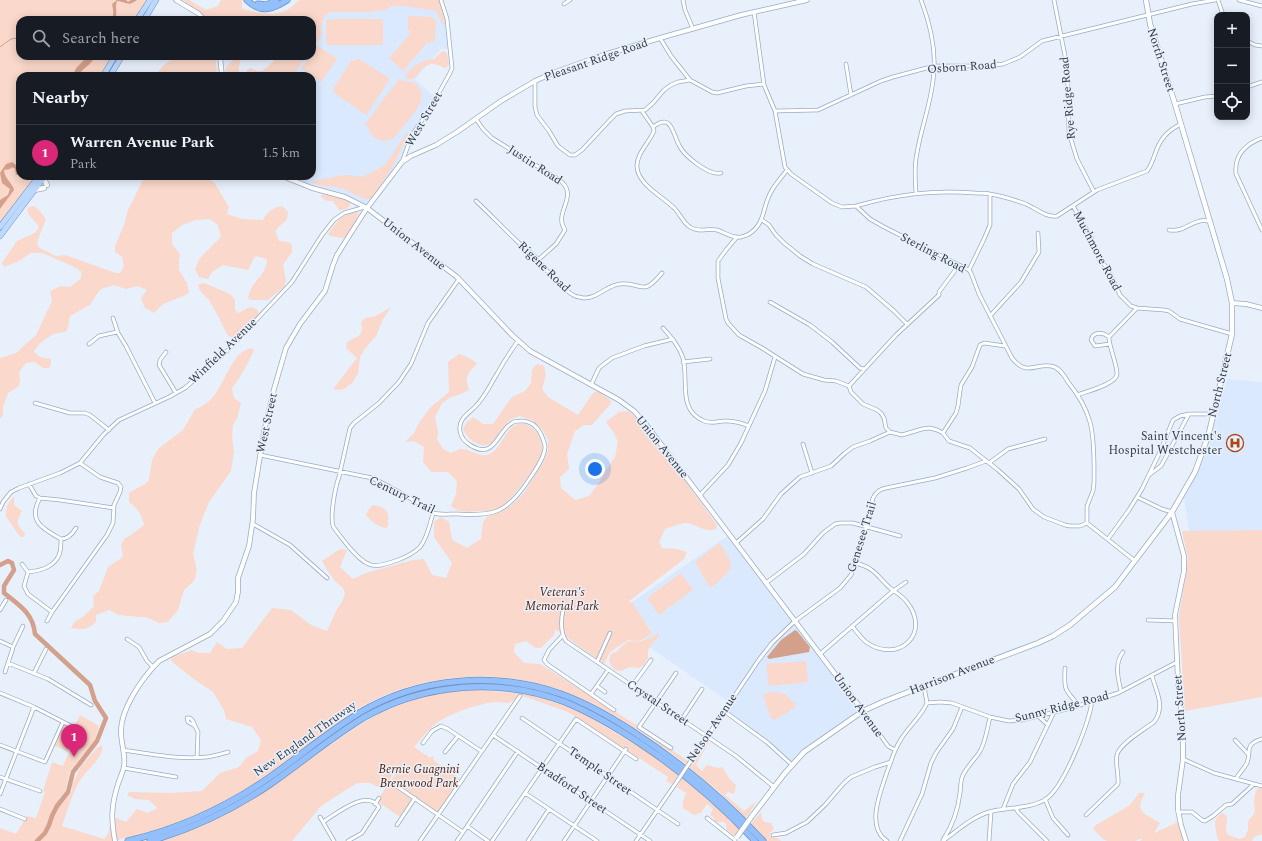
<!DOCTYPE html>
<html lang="en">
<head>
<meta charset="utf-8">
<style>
  :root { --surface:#171b24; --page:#242831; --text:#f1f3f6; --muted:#9ea1a6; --line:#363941; --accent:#db2777 }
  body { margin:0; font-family:Spectral,serif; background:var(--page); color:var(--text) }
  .controls { position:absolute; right:12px; top:12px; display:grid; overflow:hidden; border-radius:8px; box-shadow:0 2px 10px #0003 }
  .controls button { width:36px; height:36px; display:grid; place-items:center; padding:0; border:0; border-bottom:1px solid var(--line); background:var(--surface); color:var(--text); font:20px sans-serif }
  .you { position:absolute; left:595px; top:469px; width:14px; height:14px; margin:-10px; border:3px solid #fff; border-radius:50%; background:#1a73e8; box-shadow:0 0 0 6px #1a73e833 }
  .badge { display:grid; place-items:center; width:26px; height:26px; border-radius:50%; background:var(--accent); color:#fff; font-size:13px; font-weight:700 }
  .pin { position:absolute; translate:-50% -33px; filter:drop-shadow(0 1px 2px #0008) }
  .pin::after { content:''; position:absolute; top:21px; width:14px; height:12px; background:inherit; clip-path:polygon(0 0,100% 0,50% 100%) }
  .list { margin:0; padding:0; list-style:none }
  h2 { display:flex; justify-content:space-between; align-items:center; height:52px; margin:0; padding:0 16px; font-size:17px }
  h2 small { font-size:13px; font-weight:400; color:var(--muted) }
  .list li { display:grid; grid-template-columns:26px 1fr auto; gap:12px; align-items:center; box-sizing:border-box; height:56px; padding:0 16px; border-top:1px solid var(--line) }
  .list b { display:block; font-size:15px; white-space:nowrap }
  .list p { margin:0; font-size:13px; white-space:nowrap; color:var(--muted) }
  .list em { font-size:13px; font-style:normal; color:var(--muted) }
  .icon { flex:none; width:22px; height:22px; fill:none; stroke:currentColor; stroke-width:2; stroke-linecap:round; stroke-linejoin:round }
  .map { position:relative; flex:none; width:1262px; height:841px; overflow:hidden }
  .search { position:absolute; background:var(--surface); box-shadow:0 2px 10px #0003; left:16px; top:16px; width:300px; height:44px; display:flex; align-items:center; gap:10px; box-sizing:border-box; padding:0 14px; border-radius:12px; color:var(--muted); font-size:15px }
  .panel { position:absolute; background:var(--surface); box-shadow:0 2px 10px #0003; left:16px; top:72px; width:300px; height:108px; border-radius:12px }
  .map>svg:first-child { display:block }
  .built { fill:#dae9fe }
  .green { fill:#fad8cb }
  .water { fill:#d3a08c }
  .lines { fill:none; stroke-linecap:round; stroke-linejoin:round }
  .stream { stroke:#d3a08c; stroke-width:1 }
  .river { stroke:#d3a08c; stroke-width:4.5 }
  .minor-casing { stroke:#99acc6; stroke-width:4.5 }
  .tertiary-casing { stroke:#99acc6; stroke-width:5.5 }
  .secondary-casing { stroke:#99acc6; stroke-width:6 }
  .primary-casing { stroke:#7292bd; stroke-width:6 }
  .motorway-casing { stroke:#7292bd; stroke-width:7 }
  .minor { stroke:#fff; stroke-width:3 }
  .tertiary { stroke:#fff; stroke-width:4 }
  .secondary { stroke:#fff; stroke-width:4.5 }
  .primary { stroke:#bed9fe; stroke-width:5 }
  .motorway { stroke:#93c0fd; stroke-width:5.5 }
  .minor-bridge-casing { stroke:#99acc6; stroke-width:4.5; stroke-linecap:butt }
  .secondary-bridge-casing { stroke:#99acc6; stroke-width:6; stroke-linecap:butt }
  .minor-bridge { stroke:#fff; stroke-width:3 }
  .secondary-bridge { stroke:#fff; stroke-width:4.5 }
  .labels { text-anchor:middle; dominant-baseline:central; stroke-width:3; stroke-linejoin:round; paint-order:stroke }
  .street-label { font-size:12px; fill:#353c47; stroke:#e8f0fb }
  .poi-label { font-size:12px; fill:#353c47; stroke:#e8f0fb; text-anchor:end }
  .park-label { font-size:12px; font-style:italic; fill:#571b00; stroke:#e8f0fb }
</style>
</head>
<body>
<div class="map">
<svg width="1262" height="841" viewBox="0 0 1262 841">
  <rect width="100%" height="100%" fill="#e8f0fb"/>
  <path class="built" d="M436,0L443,6L447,21L448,49H441L415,79L435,97L411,134L399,163L373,200L367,206L353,198L339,192L317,188L288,176H312V76H265L282,56H312V20L295,14Z
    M1227,379L1262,382V531H1189L1184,496L1198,471L1205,456Z
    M729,535L793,621L773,638L728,701L645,644L644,639L652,632L632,602Z
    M796,624L862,711L792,763L766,739L726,711L777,639Z"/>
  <path class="green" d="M0,0H148L135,20H20V56H113L101,76H20V176H36L0,224Z
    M183,0H189L206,10L218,6L221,0H242V9C256,12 273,18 287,10C291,8 295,3 300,0H440L445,24L443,25L436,11L406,6H391L385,10L368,12H330L325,16L322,22L321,37L312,48V20H209Z
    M408,16L432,17L436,21L435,41L427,43L403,71L389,58L411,33L408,29Z
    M337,19H383V44L381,45H329L326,43V20Z
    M317,45L337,59L321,82L301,68L310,56H312V52Z
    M442,51H444L447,53L449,64L446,68C442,67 437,64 433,64C425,63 418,74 413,79H405C408,67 423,59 434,59Z
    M181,56H215L217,71L210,76L196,74L192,76H156C162,64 168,61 181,56Z
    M236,56H241L239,67V76H226V68Z
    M277,56H306L293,76H247V70L251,68L257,71H262L274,61Z
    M359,59L390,79L366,115L334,93L333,89L351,61Z
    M399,79C404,83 411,80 416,84C421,88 422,96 421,101C418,109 401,129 395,137C387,143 375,142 370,132C368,128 369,127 365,124Z
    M407,132L408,135L392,168L371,199C360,200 351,191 341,188C332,185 321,188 313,183V181L338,176L348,175L360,177L369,174L385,165Z
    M145,176H204L214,182L229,207L227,214L242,219L263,220C267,211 273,208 282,206L288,212L287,219L275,231L279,241L288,242L292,245V252L283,265L286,281L284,287L268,300H250L248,297C251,281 267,276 267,259L256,256L254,258L248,270L223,265L212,272L208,279L199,277L195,269L200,258L221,237L218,225L210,219L196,220L182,225L172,233V244L180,254L179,260V270L187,283L189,292L186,295L163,304L154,313L145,308L141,298L147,290L138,286L126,289L114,285L101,289L97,294L90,305L70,316L67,331C63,333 59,332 54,334C47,338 37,344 34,352L40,357L51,359V364L49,368H43L35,362L26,363L19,372L20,382L18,387L8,393L3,406V415L0,419V358L16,353L36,335L52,301L50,291L61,286L70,287L81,278V271L72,266L42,253H31L19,261L4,267L2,263L17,241L35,233L39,227C37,222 17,208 34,206L40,211L46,219L37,242L38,247L56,256L65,255L116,273H120L124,266L122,257L115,252V246L124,225L128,210Z
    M328,194L346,200L350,202V205C348,209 343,210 339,210L333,201H327L322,198L321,195Z
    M357,212L359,213L357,218L354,225L344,238L330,236L328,234C336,223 342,213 357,212Z
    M204,283L223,291L230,294L235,300V310L238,313L250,307L257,309L259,314L234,338L228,336L216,312L209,300L200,291L198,285Z
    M391,307L383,319L376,336L364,350L360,357L358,374L352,383L344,389L339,390L333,389L357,358L346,348L347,342L360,335L362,330L361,322L366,318L376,316Z
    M250,348L254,350C248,363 241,377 232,388L234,398L241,403L237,418L233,425L232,436L234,453L231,471L209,502L200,524L193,554L197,570L194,581L184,590L178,610L168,622L159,623L146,617H140L119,615L109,610L96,615V622C87,630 83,630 71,628L74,622L84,616L94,606L93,596L99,591L108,567L123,557L121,545L125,538L131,535L144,525C141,513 138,509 129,502V493L137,488L144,485L149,480L152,460L158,449L183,430L195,409C221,402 224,368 241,353C244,351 247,349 250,348Z
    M459,354L467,357L477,363C468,374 464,376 469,390L456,396L451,397L442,403L435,417L438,432L437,439L443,449L451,453C454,452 457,450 460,449C469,448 478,457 487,455C502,451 505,426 519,424C535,422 546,443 541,457C537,466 507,506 499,509C493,512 483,511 477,511C473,512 460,512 456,510C454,509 453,507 451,506L456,494L457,481L448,472H431L423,462L424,447L414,441L405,442L414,433L420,421L431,407L449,392L448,362Z
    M537,364L544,366L546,375L542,389L548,397L578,415L593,393L599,391L612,402L592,425H584L575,431L567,454L569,469L560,477L561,488L575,500L589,496L598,484L606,470L615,457L618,442L614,433L606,422L619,412L628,411L637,418L679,472L717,525L716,529C705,534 696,523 685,523C679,524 671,527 665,529L659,542L662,548L677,549L687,552L684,559L628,602H632L652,633L642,640L635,641L628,640L610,652L604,664L555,629L554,635L541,648H536L526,641L515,644L514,652L524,663L540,664L638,726L688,761L686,764C646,734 599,701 551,687C486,667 411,676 352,712C343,718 335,725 327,731C306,747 284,763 262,778C219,808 169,829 117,840L113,826L114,817L126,822L137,809L148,813L157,808L149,800L135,799L127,795L129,792L172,793L202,791L220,773L239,767L246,758L258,751L261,740L252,727L226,719L224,710L213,692L195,680L171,661L172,657L192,650L199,653H210L217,642L227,649L242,648L272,608L291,610L311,625L327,631L336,611L343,600L345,593L343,588L336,582L327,570L322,561L340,549L347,550L340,567L353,579L366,573L413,560L424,559L432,575L446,578L452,563L434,537V522L441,517L449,522L452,540L467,548L481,539L483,522L488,516L501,512L512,505L524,493L544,461L548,450V440L542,429L532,420L519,416C517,417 513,418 510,420C500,428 495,451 478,444C471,441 466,436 463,429L467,422L473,417L483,424H493L512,397L525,391L531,383L532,369Z
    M14,497V505L22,511C16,521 16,525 25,533L24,537H21C15,532 12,523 6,517C6,508 7,503 14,497Z
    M373,505C379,506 388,508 388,516C389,519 387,522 388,526L386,528C378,527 371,521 366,515L368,510Z
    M1262,530V697L1185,711L1179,617L1188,558L1182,531Z
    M719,543C738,567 732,571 710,588L695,562Z
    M681,573L693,590L659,615L647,598Z
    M659,633V636C653,643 646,648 648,658L644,665L639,668C632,667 629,666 622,671C615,671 612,668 609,661L611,654L616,652L628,641C641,643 648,639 659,633Z
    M806,661L808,682L769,686L766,664Z
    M475,690L526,694L553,702L579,711L649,753L678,775L672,784L666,781L668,777L568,712L526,697L522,696L521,698L518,697C506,707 507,701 495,702C477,704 447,714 433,726C426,732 420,740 414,747L430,758L433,756L434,758L433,760L460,779L437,813L414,797L400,817L377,801L398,770V767L385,787H378L370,783H358L344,791L320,807L292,841H162L223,816L259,795L353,729L380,713L415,699L443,692Z
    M770,692C784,692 789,695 796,707L775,720L771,718L763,695Z
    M80,715L99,726L95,740L70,771L65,792L59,798L65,800L72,791V785L81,766L97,748L102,745C104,757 90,767 83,776C72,791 68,810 62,826L104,839L108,834L110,826L113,841H0V828L16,834L27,816L36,818L45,792L43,791L52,762L63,766L69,752L53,745L63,723L74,729L76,726L75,725Z
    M708,740H710L696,765L702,771L707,765L718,768L722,767C727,774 729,780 736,785L734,794L728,792L725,795L744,811L757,801L746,818L718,791L689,767Z
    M682,778L718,808L739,829L734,836L727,830L726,824L724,822H714V818L710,815L713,809L707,804L701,813L694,815L683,808V801L686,793L677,787Z
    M1261,788L1262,789V834L1254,837L1252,841H1219C1216,837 1217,835 1216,831C1215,822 1213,819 1222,813L1227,816L1226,831L1228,835L1240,839L1245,837L1248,830V821C1258,811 1254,811 1254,800C1254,797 1256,793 1256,790Z
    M1139,793H1144L1145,794C1132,812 1148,815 1160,823L1154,833L1180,821L1186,841H1140L1143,839H1140L1135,841H1107L1103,839L1093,829L1096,825L1130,805Z
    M761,812L762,818L764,822L771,823L774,829L770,833V836L779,839L781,841H767L751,824Z"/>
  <path class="water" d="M117,0H126L128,2L131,0H137C128,7 127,2 117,1C115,6 117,14 116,19V20H101L104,17L110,20C115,16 113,10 112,4Z
    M88,56H95C92,65 82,68 78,76H73L76,68Z
    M12,162L20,168V174L16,175L15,169L12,167L10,169L4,170C5,180 12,182 14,190L0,209V200L8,195L10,189L2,183L0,173L6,164Z
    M795,630L797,631L810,647L809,652L769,659L767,657L781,640Z"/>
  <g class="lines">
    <path class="stream" d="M0,47L11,39L17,38L20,35"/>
    <path class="river" d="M0,565L8,561L12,563L14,570L4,586V593C19,605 33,613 35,634L90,685L95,701L106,718L97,741L73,772L68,792L57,806L52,816L49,825L45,833L37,841"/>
    <g class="minor-casing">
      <path id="minor" d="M683,0L685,10L693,29
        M1054,0L1066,61L1068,88L1069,133L1077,159L1094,192
        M1218,0L1223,15
        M1239,0L1262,6
        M564,4L570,0
        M754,12L764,85L775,111L785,167L791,174L832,203L842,207L856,206L870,219L884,227L969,270L971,273L979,294L1012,358C1027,377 1035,363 1051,366C1059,367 1064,375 1068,382C1077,393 1086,408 1090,422C1095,441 1094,464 1094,483L1093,491L1087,506V523L1135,561
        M660,38L671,56L690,80L712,92L717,93L746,86L764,84
        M1247,41L1255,45L1262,46
        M846,64L851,95
        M535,81V107L537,115L549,131L558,146L570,155H575L582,150L609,121L616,114L625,111L645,110L653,103L664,90L671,85L678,82L690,80
        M1247,87L1262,82
        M1175,104L1205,97L1217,96
        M642,111L653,127L654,131C649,143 636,154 637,167C638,185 664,197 675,209C681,215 683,223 690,227C699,233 708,228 717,230C724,232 730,237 737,237C741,238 745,236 749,234C766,223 762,207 771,192C775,184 782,177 787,170
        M775,111L818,110L881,81L893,77L934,66H983L1003,64L1020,57L1042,41L1192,4L1215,0
        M476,119L483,129L492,138L558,179C582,195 552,212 565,230L556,244L538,260
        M653,127C672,113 672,132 679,145C684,156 709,176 721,173
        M1262,138C1246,144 1234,155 1236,174L1262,230
        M402,162L412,135L431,107L450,73L452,68L447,19L441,0
        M916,193C915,180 914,166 917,153C921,129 930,106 933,81C937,54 931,26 921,0
        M476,201C491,215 505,230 520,244C525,249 534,254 538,260C545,269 564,291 575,296C577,297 581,297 583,298C597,299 607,285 620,284C644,282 641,298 662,273
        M856,206C898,194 932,190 975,193C980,193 985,193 990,194C1002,196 1015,200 1026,204C1035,208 1047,218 1057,216L1097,190L1147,171C1151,166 1153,160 1155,154C1160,139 1167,131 1181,124
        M1073,206L1091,237L1098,258L1108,269L1120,295L1131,306L1137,308L1164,310L1169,311L1180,319L1232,334
        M762,220L769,225L776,235L784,243L800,256L813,264L866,287L894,311L907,324
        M1169,230C1183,232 1187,224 1200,221C1203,220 1206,221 1210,221
        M737,237L726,250L718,261V278L726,319L728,323L739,335L762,348L803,374L824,380L836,381L849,386L851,392L863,404L877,410L881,413L884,418L886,428L890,432L902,435L922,429L930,428L937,430L943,433L949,441L970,448L998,470L1019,489L1033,509L1044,517L1065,525L1070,526H1080L1087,523
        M969,270L984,239L990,225V194
        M770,302L810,325L832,342L860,368L864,369
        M990,316L1021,282L1039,252L1038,233
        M113,318L118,333L126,346L155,403
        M663,328C671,337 679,346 683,358C689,380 677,410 704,421C711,424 718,421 725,421C734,421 742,423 749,426
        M1109,337C1103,332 1093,331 1091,340L1095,346L1110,344
        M89,344L99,336L117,332
        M166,352L160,360L159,365L176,393
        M683,362L710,359
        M591,385L599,368L612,358L644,346L673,339
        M849,386L896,335L939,295V292L959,265
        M1077,395C1085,392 1117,384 1117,374C1117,369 1115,363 1114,359C1112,351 1109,344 1109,337L1137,308
        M35,403L70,413H85L90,415L109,430
        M943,433L956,413L958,406L960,391L961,385L972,367L980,345L984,343L1005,346
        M803,444L812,473
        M260,455L372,478C388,485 403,494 418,503C423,506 428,510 433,513C439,515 450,514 457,514C492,516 505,514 526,484C532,475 546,457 545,446C542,433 536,420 520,421C517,421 514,421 512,423C497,431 495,461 470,445C465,442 461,437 460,431C458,419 468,414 475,407C485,397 490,385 497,374C503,363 510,352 518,341
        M989,463L1008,449L1045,439
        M1149,475L1161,466L1189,414
        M339,477L350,428L354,423L379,403L399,382L411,364L428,323L459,279
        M339,477C335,488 330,515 333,526C337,533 343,539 348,546C367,567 371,570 398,560C406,557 414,553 420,547C427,539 430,524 433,513
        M29,484L36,496L40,498L60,500L114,508
        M700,495L728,465L741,443L765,391L775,357
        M1137,497L1162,509L1172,512
        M40,498C27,521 43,529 61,539C61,544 61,551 59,555C54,567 39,571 28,572L24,586L28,594L52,612
        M0,509L3,502L11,492L19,488L60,473L80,463L104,434L119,420L169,397L185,388L227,351L292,282L322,235L334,220L344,213L365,207
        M253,524L290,545L327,578
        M61,539C68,539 73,533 76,528
        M1108,539L1129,510L1142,489L1159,454L1173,420L1180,416L1189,414H1213
        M736,543L763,519L781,494L800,477L831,466L845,453L853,447L870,441L890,432
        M22,564L28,572
        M766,583L804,554L823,533L835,524L840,523H853L900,536
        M0,610L6,600
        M563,610C561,620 560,632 566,641L736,756L774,787
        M1148,620L1176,621
        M47,621L52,612L107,535L113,523L114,505L120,492L121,487L118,483L100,477L80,463
        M852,626C857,632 860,637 866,642C898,665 933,633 906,601C902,596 895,592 890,588C876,575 876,569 856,563
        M563,635L549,650L544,660L547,664L614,710
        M127,639L139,647L147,661L153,667
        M0,641L13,647
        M820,654L893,591L906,582
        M597,662L610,633
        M8,663L48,679L91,705
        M1065,668C1064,689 1064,690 1079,705
        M5,672L12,651L13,647L23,626
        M34,673L46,649
        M597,686L605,692
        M632,686L651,660
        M924,686L927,703
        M1121,691C1118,678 1114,664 1123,652
        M0,693L34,707L73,727
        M591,694L608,670
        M927,703L940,702L952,703L990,717L1009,721L1022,720L1071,708L1118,693L1177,662
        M724,711L768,743L791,764
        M863,711L888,746L895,750
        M1038,716L1048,725
        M187,718H190L193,721L195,726L188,722Z
        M522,718L678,824
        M682,719L702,689
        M195,726L198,732L197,757
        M493,735L650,841
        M1235,740L1248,754
        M423,743L432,731L441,726L448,729L481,751
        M0,745L45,762L63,722
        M671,748L639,727L676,673
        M123,750C149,754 180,760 207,757C215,756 221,754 228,752
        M445,752L458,736
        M1183,759L1214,773L1262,786
        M690,762L758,661L772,643L795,621L840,588L851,575L860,550L873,498C876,492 880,489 886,488L935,478L967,468L986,461
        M124,768L176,777
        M0,777L40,791
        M1236,779C1239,773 1244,769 1247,763C1252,751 1243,745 1262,739
        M398,787L463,832
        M525,793L597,841
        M0,794L34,707
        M1045,799L1053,818L1068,835
        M375,804L379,798
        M1016,808L1018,812L1047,841
        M0,809L25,819
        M1003,809L1013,784L1030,762L1054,712
        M1178,812H1192L1202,820L1205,821L1213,816L1226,805L1232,804L1254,784
        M1086,815L1118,784C1119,774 1115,764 1117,755C1119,744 1145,729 1154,722C1166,707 1156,691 1152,676
        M320,817L334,841
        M707,818L735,840
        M323,822C336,814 367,788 379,807L362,833L348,841
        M397,825L415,798
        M467,826L488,841
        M773,835L786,833L807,822L825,805L844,783L851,777L875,767L891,762
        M943,840C953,825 958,810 960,793C961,787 960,781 963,775C967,767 974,760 979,753C986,742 987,729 990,717
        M420,841L520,696
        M457,841L518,751
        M492,841L576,719L636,759
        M528,841L549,809
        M564,841L626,749
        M636,841L678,780
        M887,841C865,827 881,791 887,772C891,762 894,750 900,741C907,728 922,716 927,703
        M900,841L922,794L931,763L936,753L953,729L962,707
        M943,841C958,830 972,817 989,812C1007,807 1031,809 1046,799C1064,787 1089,723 1092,701
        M989,841L991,812"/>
    </g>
    <g class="tertiary-casing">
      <path id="tertiary" d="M176,0L199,14L204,20
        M220,56L222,76
        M282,176L312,188L345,197L367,208L457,277L512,335L530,351L619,400L634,411L644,422L673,460L863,711
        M1232,303L1246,304L1262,308
        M1172,512L1184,556V571L1175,615L1178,682L1183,727V759L1178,795V810L1181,825L1186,841
        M115,841C111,819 111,806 118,784C120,778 123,772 124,766C126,758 121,742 121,733C120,709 143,677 159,661L210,634L223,621L236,602L238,592V578L249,546L253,519L254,493L264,432L274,389L286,348L300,324L325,291L333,265L337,255L349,236L367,208L402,162L411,156L436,145L457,132L501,101L535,81L553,73L600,56L660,38L741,15L807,0"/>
    </g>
    <g class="secondary-casing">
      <path id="secondary" d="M45,176V181L47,185
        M34,190L44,188
        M752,816L785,773L804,752L863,711L885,701L924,686L1038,643L1053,636L1070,625L1115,587L1172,512L1195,472L1202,453L1209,433L1232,334V303L1227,279L1175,104L1150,24L1146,0"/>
    </g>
    <g class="primary-casing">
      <path id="primary" d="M137,20L150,0
        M144,20L156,0
        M103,76L115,56
        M110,76L122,56
        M0,227L39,176
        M0,236L45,176"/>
    </g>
    <g class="motorway-casing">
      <path id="motorway" d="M247,0C261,14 273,9 287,0
        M258,4L267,5L276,0
        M128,841C179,829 227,807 270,777C300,756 328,732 359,713C419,677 495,671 561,694C586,703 609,716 632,731C680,762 724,799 763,841
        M150,841C192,829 232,810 269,785C301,763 330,738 363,718C424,683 499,677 565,702C592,713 617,728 641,744C683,772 721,804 755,841"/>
    </g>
    <use href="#minor" class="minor"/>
    <use href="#tertiary" class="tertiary"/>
    <use href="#secondary" class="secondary"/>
    <use href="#primary" class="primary"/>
    <use href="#motorway" class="motorway"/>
    <g class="minor-bridge-casing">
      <path id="minor-bridge" d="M678,780L690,762"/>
    </g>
    <g class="secondary-bridge-casing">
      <path id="secondary-bridge" d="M737,837L752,816"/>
    </g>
    <use href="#minor-bridge" class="minor-bridge"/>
    <use href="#secondary-bridge" class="secondary-bridge"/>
  </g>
  <defs>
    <g id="hospital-ring" transform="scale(0.9)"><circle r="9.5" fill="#e8f0fb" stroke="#ad4919" stroke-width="1.5"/><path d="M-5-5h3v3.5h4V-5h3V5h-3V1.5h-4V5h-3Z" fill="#ad4919"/></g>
  </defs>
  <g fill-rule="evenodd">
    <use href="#hospital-ring" x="1235" y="443"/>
  </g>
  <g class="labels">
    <g class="street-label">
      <text transform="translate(596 60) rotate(-19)">Pleasant Ridge Road</text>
      <text transform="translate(1161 60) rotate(72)">North Street</text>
      <text transform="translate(962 67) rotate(-4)">Osborn Road</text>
      <text transform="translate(1068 98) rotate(-95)">Rye Ridge Road</text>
      <text transform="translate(424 119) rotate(-60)">West Street</text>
      <text transform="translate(535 165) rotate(33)">Justin Road</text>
      <text transform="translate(414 244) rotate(38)">Union Avenue</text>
      <text transform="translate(1097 251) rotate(62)">Muchmore Road</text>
      <text transform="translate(933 253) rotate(28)">Sterling Road</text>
      <text transform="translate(544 267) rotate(44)">Rigene Road</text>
      <text transform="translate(223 351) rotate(-44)">Winfield Avenue</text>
      <text transform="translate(1220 385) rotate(-76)">North Street</text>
      <text transform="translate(267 423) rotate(-78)">West Street</text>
      <text transform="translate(662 447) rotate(51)">Union Avenue</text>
      <text transform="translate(402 495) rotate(26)">Century Trail</text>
      <text transform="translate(862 537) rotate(-73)">Genesee Trail</text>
      <text transform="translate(952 675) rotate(-21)">Harrison Avenue</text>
      <text transform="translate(658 703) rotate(34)">Crystal Street</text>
      <text transform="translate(858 705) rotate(54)">Union Avenue</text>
      <text transform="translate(1062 707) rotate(-14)">Sunny Ridge Road</text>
      <text transform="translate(1180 708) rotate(-94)">North Street</text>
      <text transform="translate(712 728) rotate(-56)">Nelson Avenue</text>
      <text transform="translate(305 739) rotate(-35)">New England Thruway</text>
      <text transform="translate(600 771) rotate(35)">Temple Street</text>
      <text transform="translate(572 788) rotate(34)">Bradford Street</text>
    </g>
    <g class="poi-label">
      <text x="1222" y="436">Saint Vincent's<tspan x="1222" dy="14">Hospital Westchester</tspan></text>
    </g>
    <g class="park-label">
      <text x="562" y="592">Veteran's<tspan x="562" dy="14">Memorial Park</tspan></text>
      <text x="419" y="769">Bernie Guagnini<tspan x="419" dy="14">Brentwood Park</tspan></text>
    </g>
  </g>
</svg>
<div class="controls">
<button>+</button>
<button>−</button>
<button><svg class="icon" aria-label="locate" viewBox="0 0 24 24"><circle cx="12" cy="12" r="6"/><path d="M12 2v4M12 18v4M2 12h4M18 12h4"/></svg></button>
</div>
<div class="you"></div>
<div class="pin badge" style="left:74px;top:757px">1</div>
<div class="search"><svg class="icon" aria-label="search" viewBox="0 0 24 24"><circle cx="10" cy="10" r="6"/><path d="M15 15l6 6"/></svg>Search here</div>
<section class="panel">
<h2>Nearby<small></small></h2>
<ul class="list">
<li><span class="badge">1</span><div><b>Warren Avenue Park</b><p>Park</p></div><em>1.5 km</em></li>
</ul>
</section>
</div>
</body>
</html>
